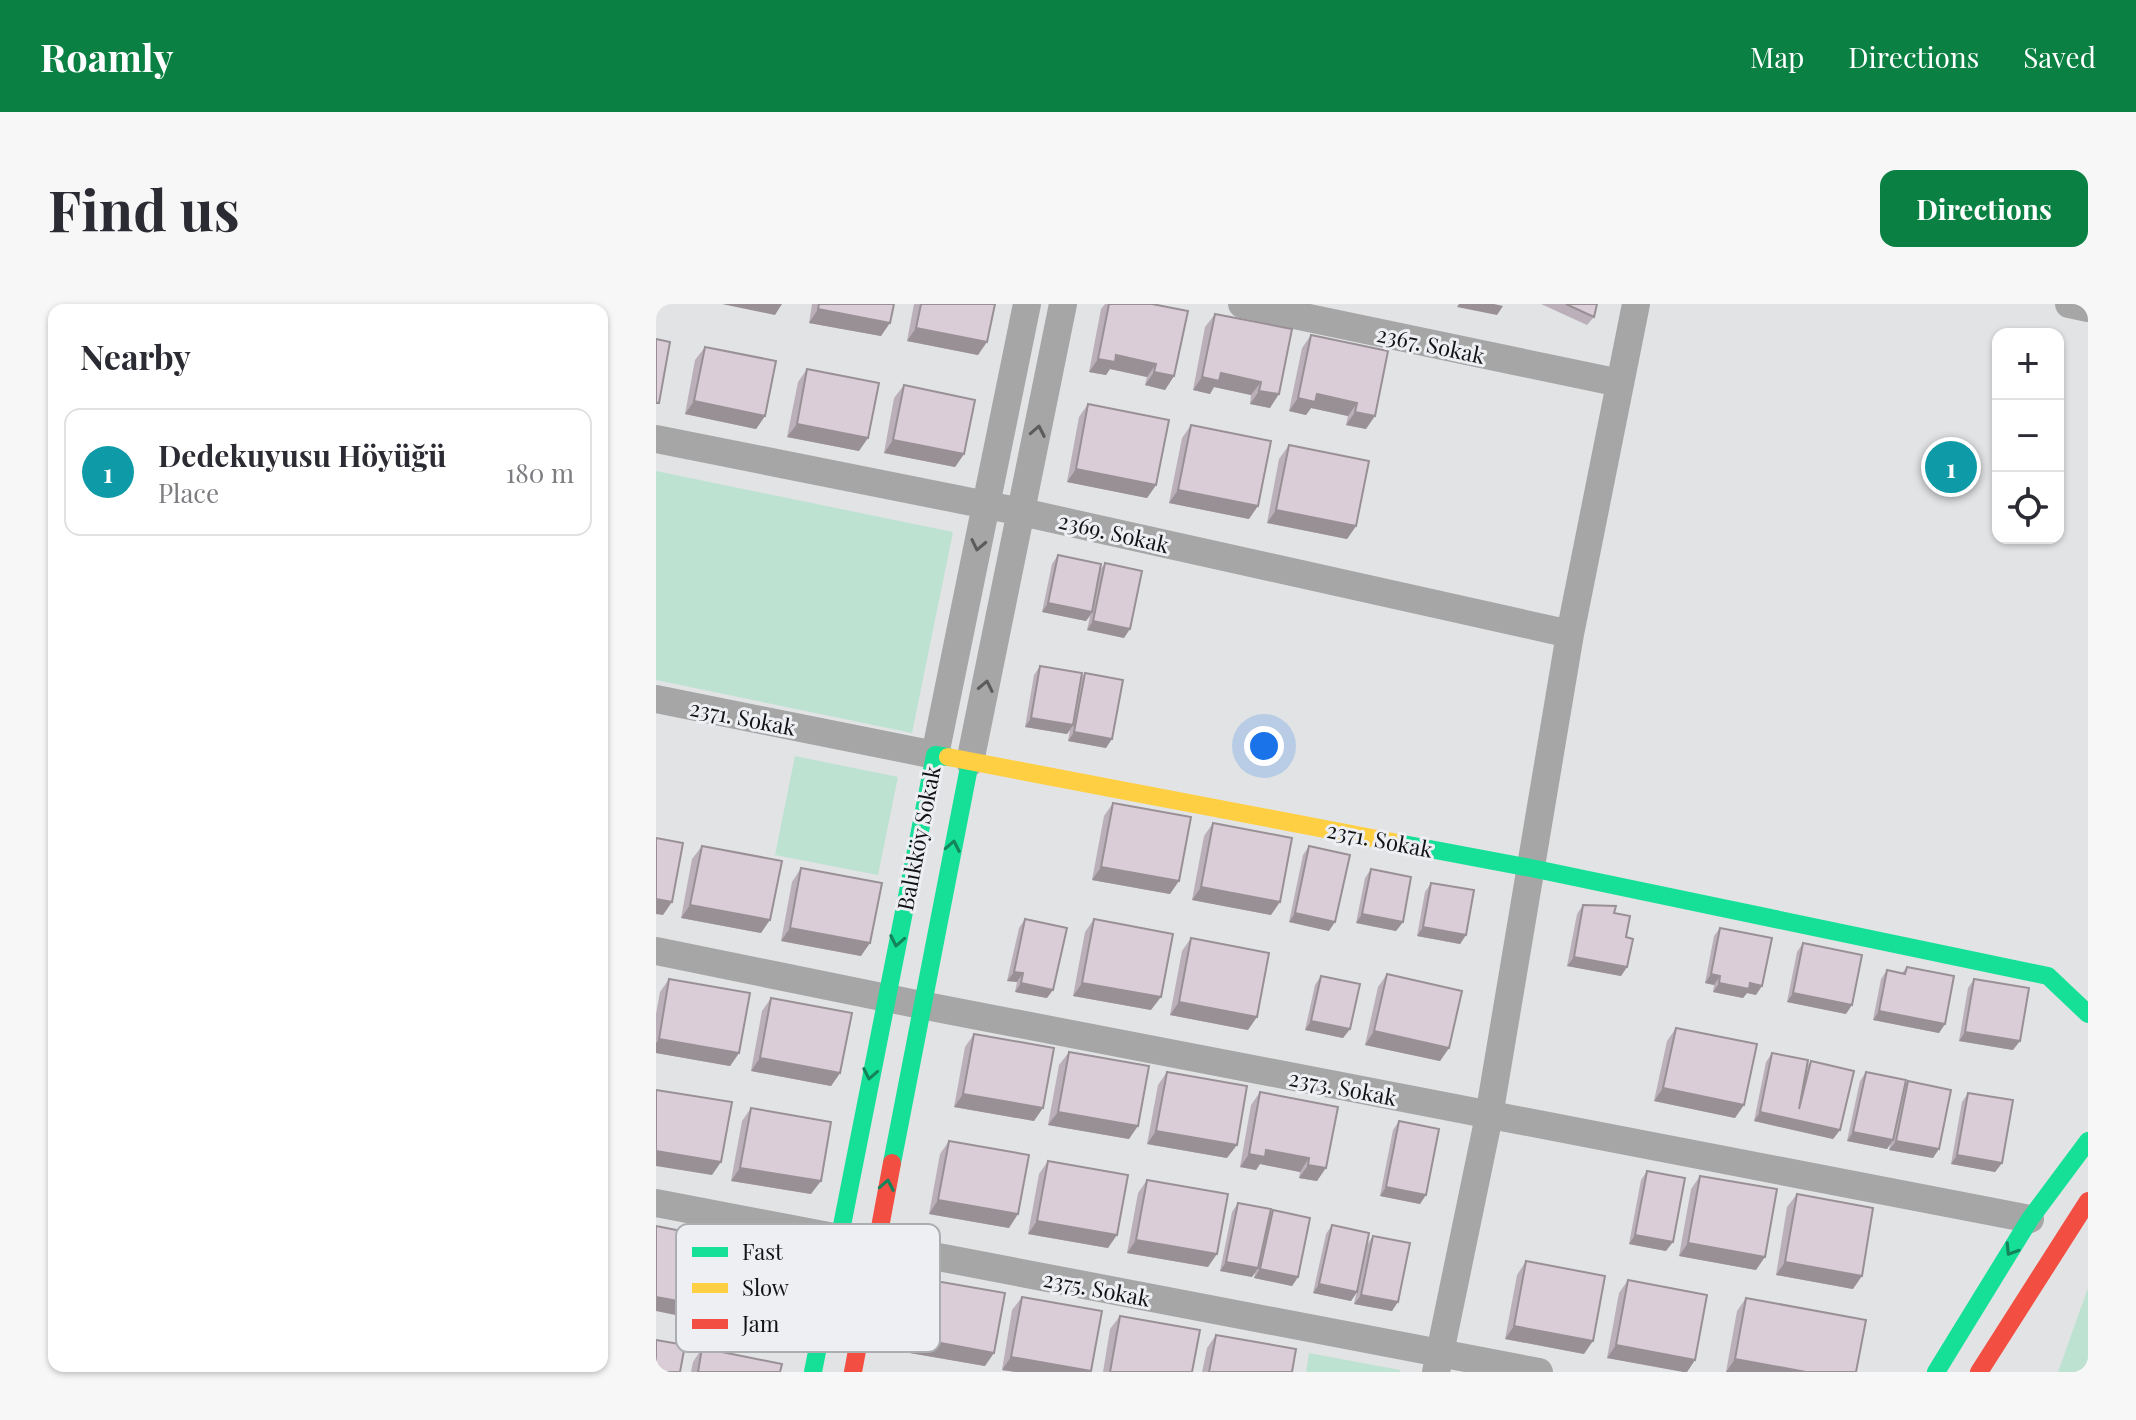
<!DOCTYPE html>
<html lang="en">
<head>
<meta charset="utf-8">
<style>
  :root { --surface:#fff; --page:#f7f7f7; --text:#2b2b33; --muted:#7c7c81; --line:#e1e1e2; --accent:#0b8043 }
  body { margin:0; font-family:"Playfair Display",serif; background:var(--page); color:var(--text) }
  .controls { position:absolute; right:24px; top:24px; display:grid; overflow:hidden; border-radius:16px; box-shadow:0 2px 6px #0004 }
  .controls button { width:72px; height:72px; display:grid; place-items:center; padding:0; border:0; border-bottom:2px solid var(--line); background:var(--surface); color:var(--text); font:40px sans-serif }
  .you { position:absolute; left:608px; top:442px; width:28px; height:28px; margin:-20px; border:6px solid #fff; border-radius:50%; background:#1a73e8; box-shadow:0 0 0 12px #1a73e833 }
  .badge { display:grid; place-items:center; width:52px; height:52px; border-radius:50%; background:var(--accent); color:#fff; font-size:26px; font-weight:700 }
  .pin { position:absolute; translate:-50% -50%; border:4px solid #fff; box-shadow:0 2px 8px #0006 }
  .list { margin:0; padding:0; list-style:none }
  h2 { display:flex; justify-content:space-between; align-items:center; height:104px; margin:0; padding:0 32px; font-size:34px }
  h2 small { font-size:26px; font-weight:400; color:var(--muted) }
  .list li { display:grid; grid-template-columns:52px 1fr auto; gap:24px; align-items:center; box-sizing:border-box; height:128px; margin:0 16px 16px; padding:0 16px; border:2px solid var(--line); border-radius:16px }
  .list b { display:block; font-size:30px; white-space:nowrap }
  .list p { margin:0; font-size:26px; white-space:nowrap; color:var(--muted) }
  .list em { font-size:26px; font-style:normal; color:var(--muted) }
  .icon { flex:none; width:44px; height:44px; fill:none; stroke:currentColor; stroke-width:2; stroke-linecap:round; stroke-linejoin:round }
  .map { position:relative; flex:none; width:1432px; height:1068px; overflow:hidden; border-radius:16px }
  header { display:flex; align-items:center; gap:48px; box-sizing:border-box; height:112px; padding:0 40px; background:var(--accent); color:#fff }
  header strong { font-size:38px }
  nav { display:flex; gap:44px; margin-inline-start:auto; font-size:28px }
  .intro { display:flex; align-items:center; justify-content:space-between; box-sizing:border-box; height:192px; padding:0 48px }
  h1 { margin:0; font-size:56px }
  .button { padding:20px 36px; border-radius:16px; background:var(--accent); color:#fff; font-size:28px; font-weight:700 }
  main { display:flex; gap:48px; padding:0 48px }
  aside { flex:1; background:var(--surface); border-radius:16px; box-shadow:0 2px 6px #0004 }
  .map>svg:first-child { display:block }
  .green { fill:#bee2d2 }
  .lines { fill:none; stroke-linecap:round; stroke-linejoin:round }
  .street { stroke:#a6a6a6; stroke-width:28 }
  .fast { stroke:#16e098; stroke-width:18 }
  .slow { stroke:#ffcf43; stroke-width:18 }
  .jam { stroke:#f24e42; stroke-width:18 }
  .wall { fill:#bbb0b9 }
  .shaded-wall { fill:#999096 }
  .building { fill:#dacdd7; stroke:#999096; stroke-width:2 }
  .oneway { stroke:#5c5c5d }
  .oneway2 { stroke:#14845d }
  .labels { text-anchor:middle; dominant-baseline:central; stroke-width:6; stroke-linejoin:round; paint-order:stroke }
  .street-label { font-size:22px; fill:#121314; stroke:#edeff3 }
  .key { fill:#edeff3; stroke:#abadb0; stroke-width:2 }
  .key-label { font-size:22px; fill:#121314 }
</style>
</head>
<body>
<header>
<strong>Roamly</strong>
<nav><a>Map</a><a>Directions</a><a>Saved</a></nav>
</header>
<div class="intro"><h1>Find us</h1><a class="button">Directions</a></div>
<main>
<aside>
<h2>Nearby<small></small></h2>
<ul class="list">
<li><span class="badge" style="background:#0f9aa8">1</span><div><b>Dedekuyusu Höyüğü</b><p>Place</p></div><em>180 m</em></li>
</ul>
</aside>
<div class="map">
<svg width="1432" height="1068" viewBox="0 0 1432 1068">
  <rect width="100%" height="100%" fill="#e1e3e5"/>
  <path class="green" d="M0,167L297,228L256,429L0,376Z
    M139,452L242,473L222,571L119,551Z
    M1432,984V1068H1402Z
    M653,1049L744,1066V1068H650Z"/>
  <g class="lines">
    <path class="street" d="M586,0L964,79
      M1413,0L1432,4
      M0,135L366,208L914,330
      M0,395L279,451L371,0
      M314,458L407,0
      M0,647L265,701L1374,915
      M0,899L883,1068
      M780,1068L833,812L914,330L980,0"/>
    <path class="fast" d="M742,539L875,564L1392,672L1432,710
      M236,859L314,458
      M157,1068L279,451L292,453
      M1280,1068L1374,915L1432,837"/>
    <path class="slow" d="M292,453L742,539"/>
    <path class="jam" d="M197,1068L236,859
      M1323,1068L1432,897"/>
  </g>
  <path class="wall" d="M156,0H238L225,32L153,19Z
    M258,0H339L322,51L251,37Z
    M449,0H496L518,72L509,86L489,81L491,73L454,65L450,71L433,68L445,5Z
    M885,0H941L938,13L931,21Z
    M559,10L636,25L614,104L594,100L595,91L558,83L554,90L537,86L549,23Z
    M655,31L732,47L710,125L690,121L692,112L655,104L650,111L633,107L646,44Z
    M49,43L109,112L100,125L29,110L39,56Z
    M151,65L203,147L131,133L142,78Z
    M248,81L308,150L299,163L228,149L238,94Z
    M432,100L500,181L491,194L411,178L423,113Z
    M535,121L593,215L513,199L526,134Z
    M633,141L700,222L691,235L611,219L623,155Z
    M402,251L444,266L449,259L468,334L431,326L434,312L430,317L386,308L396,260Z
    M384,362L425,374L429,369L450,444L412,437L414,426L411,430L369,423L378,371Z
    M457,499L514,590L436,576L448,512Z
    M557,519L615,611L536,596L548,532Z
    M46,542L105,629L25,614L36,555Z
    M653,542L673,627L633,618L647,551Z
    M145,564L205,652L125,637L136,578Z
    M715,565L747,618L740,627L700,619L709,574Z
    M775,579L810,631L804,640L761,632L769,588Z
    M927,601L970,633L971,663L965,672L911,662L921,610Z
    M369,615L391,694L359,688L361,678L351,677L363,624Z
    M438,615L495,706L417,692L429,628Z
    M1064,624L1100,691L1091,689L1087,694L1057,688L1058,681L1049,679L1058,632Z
    M535,634L592,726L514,711L526,647Z
    M1147,639L1190,710L1131,698L1141,648Z
    M1251,663L1289,720L1283,729L1217,716L1225,675L1231,666L1246,669Z
    M731,670L793,744L784,757L709,741L722,683Z
    M665,672L694,725L687,734L649,726L659,681Z
    M13,675L83,749L74,762L0,749V710L4,688Z
    M1318,675L1357,746L1303,737L1312,684Z
    M115,694L184,769L175,782L95,767L106,707Z
    M1020,724L1079,814L998,797L1011,737Z
    M318,730L378,817L298,803L309,743Z
    M413,748L473,835L392,821L403,761Z
    M1116,749L1151,762L1155,757L1184,826L1177,835L1098,817L1110,758Z
    M511,768L571,854L491,840L502,781Z
    M1210,768L1249,781L1252,777L1277,854L1233,846L1234,840L1231,845L1191,837L1204,777Z
    M604,788L682,803L661,877L643,874L644,868L604,860L600,866L584,863L595,801Z
    M1312,789L1346,859L1339,868L1295,860L1306,798Z
    M95,804L155,890L75,877L86,817Z
    M743,817L764,900L724,892L737,826Z
    M293,837L353,924L273,910L284,850Z
    M392,857L452,944L372,930L383,870Z
    M991,867L1010,947L973,940L985,876Z
    M1044,872L1100,966L1023,952L1035,885Z
    M491,876L552,963L471,949L482,889Z
    M1141,890L1197,985L1120,971L1131,903Z
    M582,899L614,910L617,906L642,973L636,982L598,974L599,969L596,973L564,967L576,908Z
    M676,921L701,988L695,997L657,989L670,930Z
    M717,932L736,1007L698,1000L711,941Z
    M69,936L127,1032L47,1017L60,949Z
    M870,957L928,1050L849,1035L861,971Z
    M268,975L329,1062L248,1048L259,988Z
    M972,976L1039,1056L1031,1068L951,1054L963,989Z
    M366,993L435,1067L434,1068H360L346,1066L356,1006Z
    M1090,994L1200,1068H1070L1081,1007Z
    M464,1012L536,1068H447L454,1025Z
    M560,1031L636,1068H546L551,1044Z
    M46,1044L124,1068H35L37,1058Z"/>
  <path class="shaded-wall" d="M66,0H126L119,11Z
    M803,0H838L847,2L841,11L801,3Z
    M162,5L234,19L225,32L153,19Z
    M260,24L331,38L322,51L251,37Z
    M460,51L500,60L491,73L454,65L450,71L433,68L442,55Z
    M498,68L518,72L509,86L489,81Z
    M565,69L605,78L595,91L558,83L554,90L537,86L546,73Z
    M603,87L623,90L614,104L594,100Z
    M661,90L701,99L692,112L655,104L650,111L633,107L642,94Z
    M38,97L109,112L100,125L29,110Z
    M699,108L719,112L710,125L690,121Z
    M141,120L212,134L203,147L131,133Z
    M237,136L308,150L299,163L228,149Z
    M420,165L500,181L491,194L411,178Z
    M522,186L602,202L593,215L513,199Z
    M620,206L700,222L691,235L611,219Z
    M392,299L436,308L430,317L386,308Z
    M437,317L474,325L468,334L431,326Z
    M375,414L417,421L411,430L369,423Z
    M418,428L456,435L450,444L412,437Z
    M445,563L523,577L514,590L436,576Z
    M545,583L624,598L615,611L536,596Z
    M0,595L16,598L7,611L0,610Z
    M34,601L114,616L105,629L25,614Z
    M639,609L679,618L673,627L633,618Z
    M706,610L747,618L740,627L700,619Z
    M767,623L810,631L804,640L761,632Z
    M134,624L214,639L205,652L125,637Z
    M918,653L971,663L965,672L911,662Z
    M358,668L367,669L361,678L351,677Z
    M1055,670L1064,672L1058,681L1049,679Z
    M365,679L397,686L391,694L359,688Z
    M426,679L505,693L495,706L417,692Z
    M1063,679H1094L1106,682L1100,691L1091,689L1087,694L1057,688Z
    M1137,689L1196,701L1190,710L1131,698Z
    M523,698L601,713L592,726L514,711Z
    M1223,707L1289,720L1283,729L1217,716Z
    M655,717L694,725L687,734L649,726Z
    M718,727L793,744L784,757L709,741Z
    M1309,728L1364,737L1357,746L1303,737Z
    M3,735L83,749L74,762L0,749V739Z
    M104,754L184,769L175,782L95,767Z
    M1007,784L1088,801L1079,814L998,797Z
    M307,790L387,804L378,817L298,803Z
    M402,808L482,822L473,835L392,821Z
    M1104,808L1184,826L1177,835L1098,817Z
    M500,827L581,841L571,854L491,840Z
    M1197,828L1237,836L1231,845L1191,837Z
    M1240,837L1283,845L1277,854L1233,846Z
    M610,846L653,854L644,868L604,860L600,866L584,863L593,850Z
    M0,847L65,858L56,871L0,862Z
    M1301,851L1346,859L1339,868L1295,860Z
    M652,861L670,864L661,877L643,874Z
    M84,864L165,877L155,890L75,877Z
    M730,883L770,891L764,900L724,892Z
    M282,896L362,910L353,924L273,910Z
    M381,917L461,931L452,944L372,930Z
    M979,931L1017,938L1010,947L973,940Z
    M480,936L561,950L552,963L471,949Z
    M1032,939L1109,953L1100,966L1023,952Z
    M570,958L602,964L596,973L564,967Z
    M1129,958L1206,972L1197,985L1120,971Z
    M604,965L642,973L636,982L598,974Z
    M663,980L701,988L695,997L657,989Z
    M705,991L742,998L736,1007L698,1000Z
    M0,993L38,1000L29,1013L0,1007Z
    M56,1004L136,1019L127,1032L47,1017Z
    M858,1022L937,1037L928,1050L849,1035Z
    M258,1034L338,1049L329,1062L248,1048Z
    M960,1041L1039,1056L1031,1068H1027L951,1054Z
    M355,1053L435,1067L434,1068H360L346,1066Z
    M1079,1055L1150,1068H1070Z"/>
  <path class="building" d="M163,0H238L234,19L162,5Z
    M265,0H339L331,38L260,24Z
    M453,0H496L532,7L518,72L498,68L500,60L460,51L459,58L442,55Z
    M910,0H941L938,13Z
    M559,10L636,25L623,90L603,87L605,78L565,69L563,77L546,73Z
    M655,31L732,47L719,112L699,108L701,99L661,90L659,98L642,94Z
    M0,35L14,38L3,99H0Z
    M49,43L120,57L109,112L38,97Z
    M151,65L223,79L212,134L141,120Z
    M248,81L319,96L308,150L237,136Z
    M432,100L513,116L500,181L420,165Z
    M535,121L615,137L602,202L522,186Z
    M633,141L713,157L700,222L620,206Z
    M402,251L445,260L436,308L392,299Z
    M449,259L486,267L474,325L437,317Z
    M384,362L426,369L417,421L375,414Z
    M429,369L467,376L456,435L418,428Z
    M457,499L535,513L523,577L445,563Z
    M557,519L636,534L624,598L545,583Z
    M0,534L27,539L16,598L0,595Z
    M46,542L126,557L114,616L34,601Z
    M653,542L694,551L679,618L639,609Z
    M145,564L226,579L214,639L134,624Z
    M715,565L755,573L747,618L706,610Z
    M775,579L818,586L810,631L767,623Z
    M927,601L960,602L958,609L974,612L970,633L977,635L971,663L918,653Z
    M369,615L411,624L397,686L365,679L367,669L358,668Z
    M438,615L517,630L505,693L426,679Z
    M1064,624L1116,634L1106,682L1094,679L1093,685L1063,679L1064,672L1055,670Z
    M535,634L613,649L601,713L523,698Z
    M1147,639L1206,651L1196,701L1137,689Z
    M1251,663L1298,672L1289,720L1223,707L1231,666L1249,670Z
    M731,670L806,687L793,744L718,727Z
    M665,672L704,680L694,725L655,717Z
    M13,675L94,689L83,749L3,735Z
    M1318,675L1373,684L1364,737L1309,728Z
    M115,694L196,709L184,769L104,754Z
    M1020,724L1101,740L1088,801L1007,784Z
    M318,730L398,744L387,804L307,790Z
    M413,748L493,762L482,822L402,808Z
    M1116,749L1152,756L1143,805L1155,757L1198,767L1184,826L1104,808Z
    M511,768L591,782L581,841L500,827Z
    M1210,768L1250,776L1237,836L1197,828Z
    M1252,777L1295,786L1283,845L1240,837Z
    M0,786L76,798L65,858L0,847Z
    M604,788L682,803L670,864L652,861L653,854L610,846L609,853L593,850Z
    M1312,789L1357,796L1346,859L1301,851Z
    M95,804L175,818L165,877L84,864Z
    M743,817L783,825L770,891L730,883Z
    M293,837L373,851L362,910L282,896Z
    M392,857L472,871L461,931L381,917Z
    M991,867L1029,874L1017,938L979,931Z
    M1044,872L1121,885L1109,953L1032,939Z
    M491,876L572,890L561,950L480,936Z
    M1141,890L1217,904L1206,972L1129,958Z
    M582,899L615,905L602,964L570,958Z
    M617,906L654,914L642,973L604,965Z
    M676,921L713,929L701,988L663,980Z
    M0,922L51,932L38,1000L0,993Z
    M717,932L754,939L742,998L705,991Z
    M870,957L949,972L937,1037L858,1022Z
    M268,975L349,989L338,1049L258,1034Z
    M972,976L1051,991L1039,1056L960,1041Z
    M366,993L446,1007L435,1067L355,1053Z
    M1090,994L1210,1016L1200,1068H1150L1079,1055Z
    M464,1012L544,1026L536,1068H454Z
    M560,1031L640,1045L636,1068H553Z
    M0,1036L29,1041L24,1068H0Z
    M46,1044L126,1060L124,1068H42Z"/>
  <defs><path id="oneway-chevron" d="M-2-3.5L2.5 0L-2 3.5" fill="none" stroke-width="1.6" stroke-linecap="round" stroke-linejoin="round" transform="scale(2)"/></defs>
  <g class="oneway">
    <use href="#oneway-chevron" transform="translate(382 127) rotate(-79)"/>
    <use href="#oneway-chevron" transform="translate(322 241) rotate(102)"/>
    <use href="#oneway-chevron" transform="translate(330 382) rotate(-78)"/>
  </g>
  <g class="oneway2">
    <use href="#oneway-chevron" transform="translate(297 542) rotate(-79)"/>
    <use href="#oneway-chevron" transform="translate(241 637) rotate(101)"/>
    <use href="#oneway-chevron" transform="translate(214 770) rotate(101)"/>
    <use href="#oneway-chevron" transform="translate(231 881) rotate(-79)"/>
    <use href="#oneway-chevron" transform="translate(1355 946) rotate(122)"/>
  </g>
  <g class="labels">
    <g class="street-label">
      <text transform="translate(775 40) rotate(12)">2367. Sokak</text>
      <text transform="translate(458 228) rotate(13)">2369. Sokak</text>
      <text transform="translate(87 413) rotate(11)">2371. Sokak</text>
      <text transform="translate(262 534) rotate(-79)">Balıkköy Sokak</text>
      <text transform="translate(724 535) rotate(11)">2371. Sokak</text>
      <text transform="translate(687 783) rotate(11)">2373. Sokak</text>
      <text transform="translate(441 984) rotate(11)">2375. Sokak</text>
    </g>
  </g>
  <rect x="20" y="920" width="264" height="128" rx="12" class="key"/>
  <rect x="36" y="943" width="36" height="10" fill="#16e098"/>
  <rect x="36" y="979" width="36" height="10" fill="#ffcf43"/>
  <rect x="36" y="1015" width="36" height="10" fill="#f24e42"/>
  <g class="key-label">
    <text x="86" y="956">Fast</text>
    <text x="86" y="992">Slow</text>
    <text x="86" y="1028">Jam</text>
  </g>
</svg>
<div class="controls">
<button>+</button>
<button>−</button>
<button><svg class="icon" aria-label="locate" viewBox="0 0 24 24"><circle cx="12" cy="12" r="6"/><path d="M12 2v4M12 18v4M2 12h4M18 12h4"/></svg></button>
</div>
<div class="you"></div>
<div class="pin badge" style="left:1295px;top:163px;background:#0f9aa8">1</div>
</div>
</main>
</body>
</html>
